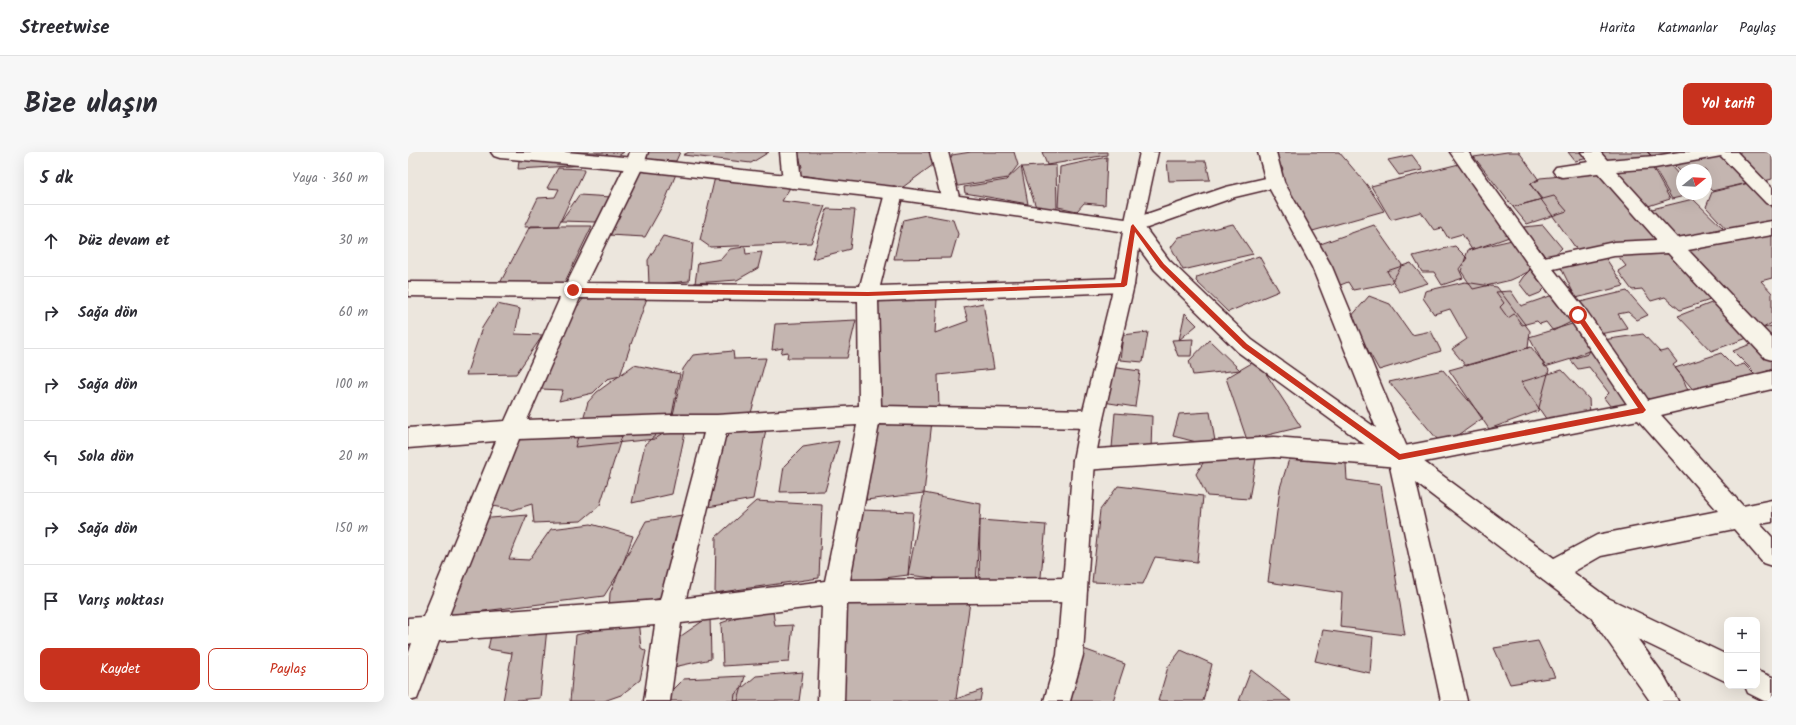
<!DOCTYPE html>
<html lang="tr">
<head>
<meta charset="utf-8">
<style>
  :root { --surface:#fff; --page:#f7f7f7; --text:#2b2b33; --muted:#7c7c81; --line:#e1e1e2; --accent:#c8321e }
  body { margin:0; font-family:Kalam,sans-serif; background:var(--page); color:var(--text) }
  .controls { position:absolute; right:12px; bottom:12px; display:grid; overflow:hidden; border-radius:8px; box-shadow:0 4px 16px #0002 }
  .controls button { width:36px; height:36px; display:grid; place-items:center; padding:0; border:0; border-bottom:1px solid var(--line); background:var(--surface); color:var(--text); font:20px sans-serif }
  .compass { position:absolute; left:1268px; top:12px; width:36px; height:36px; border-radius:50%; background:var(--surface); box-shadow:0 4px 16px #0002; rotate:72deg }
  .stop { position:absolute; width:12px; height:12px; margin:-9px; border:3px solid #c8321e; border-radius:50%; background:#fff }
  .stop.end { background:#c8321e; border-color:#fff; box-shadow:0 1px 4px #0008 }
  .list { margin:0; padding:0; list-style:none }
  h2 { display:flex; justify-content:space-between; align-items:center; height:52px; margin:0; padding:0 16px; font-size:17px }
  h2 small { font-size:13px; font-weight:400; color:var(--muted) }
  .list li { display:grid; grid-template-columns:26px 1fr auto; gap:12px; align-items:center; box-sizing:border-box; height:72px; padding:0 16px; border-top:1px solid var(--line) }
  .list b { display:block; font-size:15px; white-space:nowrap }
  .list em { font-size:13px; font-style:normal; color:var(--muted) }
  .actions { display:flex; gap:8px; padding:12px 16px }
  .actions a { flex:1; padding:9px 0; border:1px solid var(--accent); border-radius:8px; text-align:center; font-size:14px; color:var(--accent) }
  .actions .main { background:var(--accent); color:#fff }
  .icon { flex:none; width:22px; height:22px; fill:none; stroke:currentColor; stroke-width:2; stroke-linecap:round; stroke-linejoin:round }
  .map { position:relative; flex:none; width:1364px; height:549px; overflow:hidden; border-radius:8px }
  header { display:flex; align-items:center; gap:24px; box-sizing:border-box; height:56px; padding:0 20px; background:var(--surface); border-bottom:1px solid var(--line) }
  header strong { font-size:19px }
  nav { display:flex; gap:22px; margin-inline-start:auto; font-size:14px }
  .intro { display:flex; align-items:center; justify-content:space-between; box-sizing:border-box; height:96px; padding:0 24px }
  h1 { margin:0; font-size:28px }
  .button { padding:10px 18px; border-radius:8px; background:var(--accent); color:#fff; font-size:14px; font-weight:700 }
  main { display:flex; gap:24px; padding:0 24px }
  aside { flex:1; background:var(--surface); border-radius:8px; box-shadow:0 4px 16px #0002 }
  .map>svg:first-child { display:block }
  .building { fill:#c4b5b0; stroke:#4a1f2b }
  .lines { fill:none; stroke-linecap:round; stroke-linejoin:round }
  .minor-casing { stroke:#4a1f2b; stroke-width:3 }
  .tertiary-casing { stroke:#4a1f2b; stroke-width:3 }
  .secondary-casing { stroke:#4a1f2b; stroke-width:3 }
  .minor { fill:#f7f3e8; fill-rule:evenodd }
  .tertiary { fill:#f7f3e8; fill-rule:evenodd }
  .secondary { fill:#f7f3e8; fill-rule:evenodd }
  .route { fill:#c8321e }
</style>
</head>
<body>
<header>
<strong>Streetwise</strong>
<nav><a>Harita</a><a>Katmanlar</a><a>Paylaş</a></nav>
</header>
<div class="intro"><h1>Bize ulaşın</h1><a class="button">Yol tarifi</a></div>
<main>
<aside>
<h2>5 dk<small>Yaya · 360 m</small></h2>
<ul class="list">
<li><svg class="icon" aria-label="ahead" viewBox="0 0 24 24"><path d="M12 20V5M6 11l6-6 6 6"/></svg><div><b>Düz devam et</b></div><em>30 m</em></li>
<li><svg class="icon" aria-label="right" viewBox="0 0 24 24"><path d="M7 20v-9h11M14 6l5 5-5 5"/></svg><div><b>Sağa dön</b></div><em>60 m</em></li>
<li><svg class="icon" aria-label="right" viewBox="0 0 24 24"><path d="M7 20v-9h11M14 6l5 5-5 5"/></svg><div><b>Sağa dön</b></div><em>100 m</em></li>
<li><svg class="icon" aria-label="left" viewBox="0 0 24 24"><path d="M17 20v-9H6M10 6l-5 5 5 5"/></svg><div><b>Sola dön</b></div><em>20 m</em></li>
<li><svg class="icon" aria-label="right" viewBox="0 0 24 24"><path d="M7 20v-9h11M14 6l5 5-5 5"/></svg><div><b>Sağa dön</b></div><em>150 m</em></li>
<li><svg class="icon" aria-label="arrive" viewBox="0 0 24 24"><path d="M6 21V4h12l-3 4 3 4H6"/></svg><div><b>Varış noktası</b></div></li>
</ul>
<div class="actions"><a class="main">Kaydet</a><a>Paylaş</a></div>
</aside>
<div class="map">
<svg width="1364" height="549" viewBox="0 0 1364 549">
  <rect width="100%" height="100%" fill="#ece6dd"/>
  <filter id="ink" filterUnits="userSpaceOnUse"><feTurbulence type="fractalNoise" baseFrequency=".025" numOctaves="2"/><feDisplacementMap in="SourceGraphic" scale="8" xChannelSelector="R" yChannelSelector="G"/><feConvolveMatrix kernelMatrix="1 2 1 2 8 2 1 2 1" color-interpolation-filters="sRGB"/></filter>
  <g filter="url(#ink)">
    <path class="building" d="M112,0H216L198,12L110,17Z
      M230,0H272L268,9L230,7Z
      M281,0H361L343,11L275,3Z
      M390,0H531L533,7L491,38L379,21L394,15Z
      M563,0H606L610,13L600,26L544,35L539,15L544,3Z
      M634,0H699V3L639,13Z
      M867,0H931L959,33L976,59L901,80L869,27L875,17L866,5Z
      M1099,0H1111L1131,28L1122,32L1134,47L1105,55L1066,5Z
      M1160,0H1176L1181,6L1167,9Z
      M1192,0H1240L1246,6L1204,13Z
      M1239,0H1304L1250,10Z
      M1327,0H1364V27L1353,30Z
      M1316,2L1344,30L1304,39L1298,33V18H1274V21L1267,14L1268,8Z
      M1004,3L1015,18L991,23L980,8Z
      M699,5L697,53L676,51L669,59L650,55L652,15Z
      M759,9H798L802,28L761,29Z
      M1051,12L1107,83L1064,98L1054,82L1040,86L1034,76L1026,78L1013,60L983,68L963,34Z
      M1261,12L1272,24L1274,23V42H1285L1264,47L1245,14Z
      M648,13L649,57L629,58L614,15Z
      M1243,13L1262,47L1234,56L1207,28L1213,15Z
      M613,14L620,52L557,41L556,35L598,28Z
      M150,16L177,17L150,74L116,75L130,46L147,45L151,37L139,36Z
      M227,19L268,22L257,49L237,85L200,83Z
      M1197,20L1250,87L1204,94L1172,102L1122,32L1132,26Z
      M307,25L383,34L374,49L417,54L403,91L302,95L292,88Z
      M1345,30L1364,48V71L1322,81L1298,55L1304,40Z
      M171,43L204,45L188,70L153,69Z
      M1146,44L1159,59L1119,72L1105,55Z
      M1285,47L1315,76L1269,88L1240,58Z
      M419,57L447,58L442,97L404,107Z
      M518,63L545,68L550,82L543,106L486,107L495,68Z
      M825,72L845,102L775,118L763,95L771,85Z
      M966,73L994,113L983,131L945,138L940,130L925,136L904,95Z
      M1135,73L1154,96L1140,109L1131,96L1123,97L1114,84L1116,75Z
      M122,74H184L154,136L91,133Z
      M1364,80V126L1353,129L1364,141V171L1353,177L1326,152L1332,150L1313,139L1270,96Z
      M255,84L285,91L281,129L241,133L240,108Z
      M1104,88L1125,112L1120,120L1103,128L1065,137L1053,119L1060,98Z
      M1047,94L1059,106L1051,117L1055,126L1034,133L1026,120H1014L1005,104Z
      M337,95L338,102L354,100L350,116L329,128L287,131L290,111L313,107L322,97Z
      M1263,96L1311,145L1272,158L1257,145L1243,149L1234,137L1224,138L1210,119L1218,114L1207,100Z
      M1195,102L1216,134L1168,146L1151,112Z
      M851,104L871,139L820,160L788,129L789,125Z
      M1003,111L1020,131L991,140L979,119Z
      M1126,114L1140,133L1132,141L1122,145L1111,131L1115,125Z
      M1057,130L1089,135L1122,179L1120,196L1058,214L1044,197L1059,187L1042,157L1026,162L1015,146L1017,139Z
      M1103,139L1113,154L1145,143L1165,169L1145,179L1138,170L1132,172L1129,169L1114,173L1106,162L1100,166L1092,155L1096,151L1088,140Z
      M1219,139L1240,163L1229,168L1220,160L1210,162L1220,177L1191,182L1168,151Z
      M179,142L240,143L212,224L199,227L185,241L151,249L155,238L133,237L165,160Z
      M961,144L982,152L1004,183L1023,179L1033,199L971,218L942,166Z
      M529,147L527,181L560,169L556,155L575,151L586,217L530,223L531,256L467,254V149Z
      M1311,148L1345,184L1303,199L1270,164Z
      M89,152L112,157L107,182L135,183L108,222L58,223L74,176Z
      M777,161L789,173L771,188Z
      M448,168L439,206H379L380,200L373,201L375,196L364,198L367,172Z
      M1164,172L1184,195L1180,202L1137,215L1121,185Z
      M1364,174V199L1355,190L1356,176Z
      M740,180L735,210L712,208L715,183Z
      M1235,182L1252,200L1260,198L1269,210L1265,213L1274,224L1281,241L1236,251L1188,189Z
      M785,187L783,204H770L764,188Z
      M801,188L832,218L785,223L781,209Z
      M1353,188L1364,198V217L1349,223L1325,199Z
      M1123,195L1141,218L1130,259L1081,277L1041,218Z
      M1187,196L1229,257L1206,259L1196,246L1201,241L1181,215L1170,217L1162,207Z
      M325,199L326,207L358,206L343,261L263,272L275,217L285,203Z
      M1313,201L1327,215L1336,212L1348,224L1315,230L1287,240L1267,216Z
      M849,208L893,275L839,288L818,226Z
      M226,213L272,222L261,278L247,287L167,295L180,250L189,240Z
      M702,215L732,219L727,255L695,250Z
      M1035,218L1075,266L1035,294L981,230Z
      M1154,218L1181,247L1182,263L1145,277L1113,230Z
      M802,260L808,295L765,284L771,262Z
      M707,261L744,264L743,299L704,296Z
      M466,269H524L516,341L458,348Z
      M278,276L264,342L224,351L237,292L254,278Z
      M358,277L345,347L300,355L311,293L324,280Z
      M119,282L214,284L192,353L173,369L126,371L124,352L105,358L69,351L88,304Z
      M431,289L417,339L372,340L376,314L395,295Z
      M802,300L848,307L841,347L799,344L788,322Z
      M881,307L938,311L939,328L973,333L997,483L932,475L934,441L860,430L872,336Z
      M710,334L795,344L789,410L747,405L735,432L684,430L692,358Z
      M516,341L573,352L568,431L500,423Z
      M348,349L414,353L411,426L307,441L308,385Z
      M453,358L505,360L500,423L437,431Z
      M280,362L258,445L201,458L202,441L214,413L238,369Z
      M119,363L101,407L121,408L143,377L183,372L225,384L213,417L196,444L28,465L71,367Z
      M572,368L638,373L632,435L571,433Z
      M563,443L548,547L574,538L572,549H432L439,474V447Z
      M364,453L367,474L385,473L381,510L315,514L313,471Z
      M302,464L303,507L261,516L260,493Z
      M230,468L233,496L238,499L232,528L213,543L196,549H162L168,483Z
      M139,476L132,546L95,549L104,501L80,497L84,478Z
      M915,478L965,485L962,521L907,509Z
      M1130,489L1147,525L1102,532L1086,496Z
      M670,495L717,512L705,549H654Z
      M773,498L804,512L795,549H750L760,515Z
      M843,518L883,549H831Z
      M395,520L391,549H326L327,542L348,524Z
      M337,524L330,549H255V547L275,527Z"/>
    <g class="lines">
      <g class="minor-casing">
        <path id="minor" d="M222,0H240L236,12L178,131L452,134L477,41L480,37L486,35L492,37L495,41L472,134L716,126L723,128L726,133L723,138L716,140L470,149L473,254L684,258L692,260L695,267L692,274L684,276L471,272L442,428L667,426L676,430L679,438L676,446L667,450L439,452L436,549H410L414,454L273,471L262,549H236L247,473L31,489L9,547L0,549V503L4,491L0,492V466L15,465L88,289L0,296V276L97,269L152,146L0,144V130L159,131L218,12ZM172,146L450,149L451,254L309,263H263L119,268ZM449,273L417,429L278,446L318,281ZM263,281H296L252,448L41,463L111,287Z
          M372,0H390L393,30L390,34L384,36L378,34L375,30Z
          M522,0H540L552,49L549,54L543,55L537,54L534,49Z
          M1042,0H1060L1136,105L1206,90L1249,88L1190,21L1154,25L1148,23L1145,19L1148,15L1181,10L1173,0H1192L1199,8L1247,4L1272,0H1329L1364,36V53L1358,51L1313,4L1247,16L1208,19L1269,86L1364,69V83L1280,98L1364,186V208L1357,206L1260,101L1206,104L1145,117L1177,157L1240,248L1364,219V237L1253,263L1335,354L1364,348V370L1352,372L1364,385V414L1355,411L1326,377L1193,404L1144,432L1135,428L1132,420L1135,412L1189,383L1310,359L1230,268L991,315L866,305L676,318L668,315L665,308L668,301L676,298L866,285L991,295L1219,252L1163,169L1124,118Z
          M867,24L873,26L876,30L873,34L827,45L725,81L718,79L716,74L718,69L818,35Z
          M1191,443L1200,446L1255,522L1270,549H1242L1182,464L1178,455L1182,446Z"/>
      </g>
      <g class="tertiary-casing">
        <path id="tertiary" d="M83,0H158L227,6L486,35L732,69L761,108L844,188L968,276L904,115L858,30L850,0H868L876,30L924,115L1000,298L1200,446L1319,503V530L1182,464L1008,331L1059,549H1033L981,310L830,200L747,118L719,80L486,47L227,18L92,6L86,4Z
          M1349,519L1364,525V549H1356L1340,541L1337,534H1349Z"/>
      </g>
      <g class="secondary-casing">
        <path id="secondary" d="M732,0H750L734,74L726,133L695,267L687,308L675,503L662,549H636L649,503L665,308L673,267L706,133L716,74Z"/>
      </g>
      <use href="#minor" class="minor"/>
      <use href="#tertiary" class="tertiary"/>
      <use href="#secondary" class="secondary"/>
    </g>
  </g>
  <path class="route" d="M725,72L756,112L839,192L992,302L1230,256L1168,165V161H1172L1238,258L1235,261L991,308L835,196L752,115L727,80L719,133L716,135L460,144L165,141L162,138L165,136L460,140L713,131L723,74Z"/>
</svg>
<div class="controls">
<button>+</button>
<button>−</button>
</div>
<svg class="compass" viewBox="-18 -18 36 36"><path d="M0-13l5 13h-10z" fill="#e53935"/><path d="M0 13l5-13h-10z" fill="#7c7c81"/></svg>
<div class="stop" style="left:1170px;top:163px"></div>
<div class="stop end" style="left:165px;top:138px"></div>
</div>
</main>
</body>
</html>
